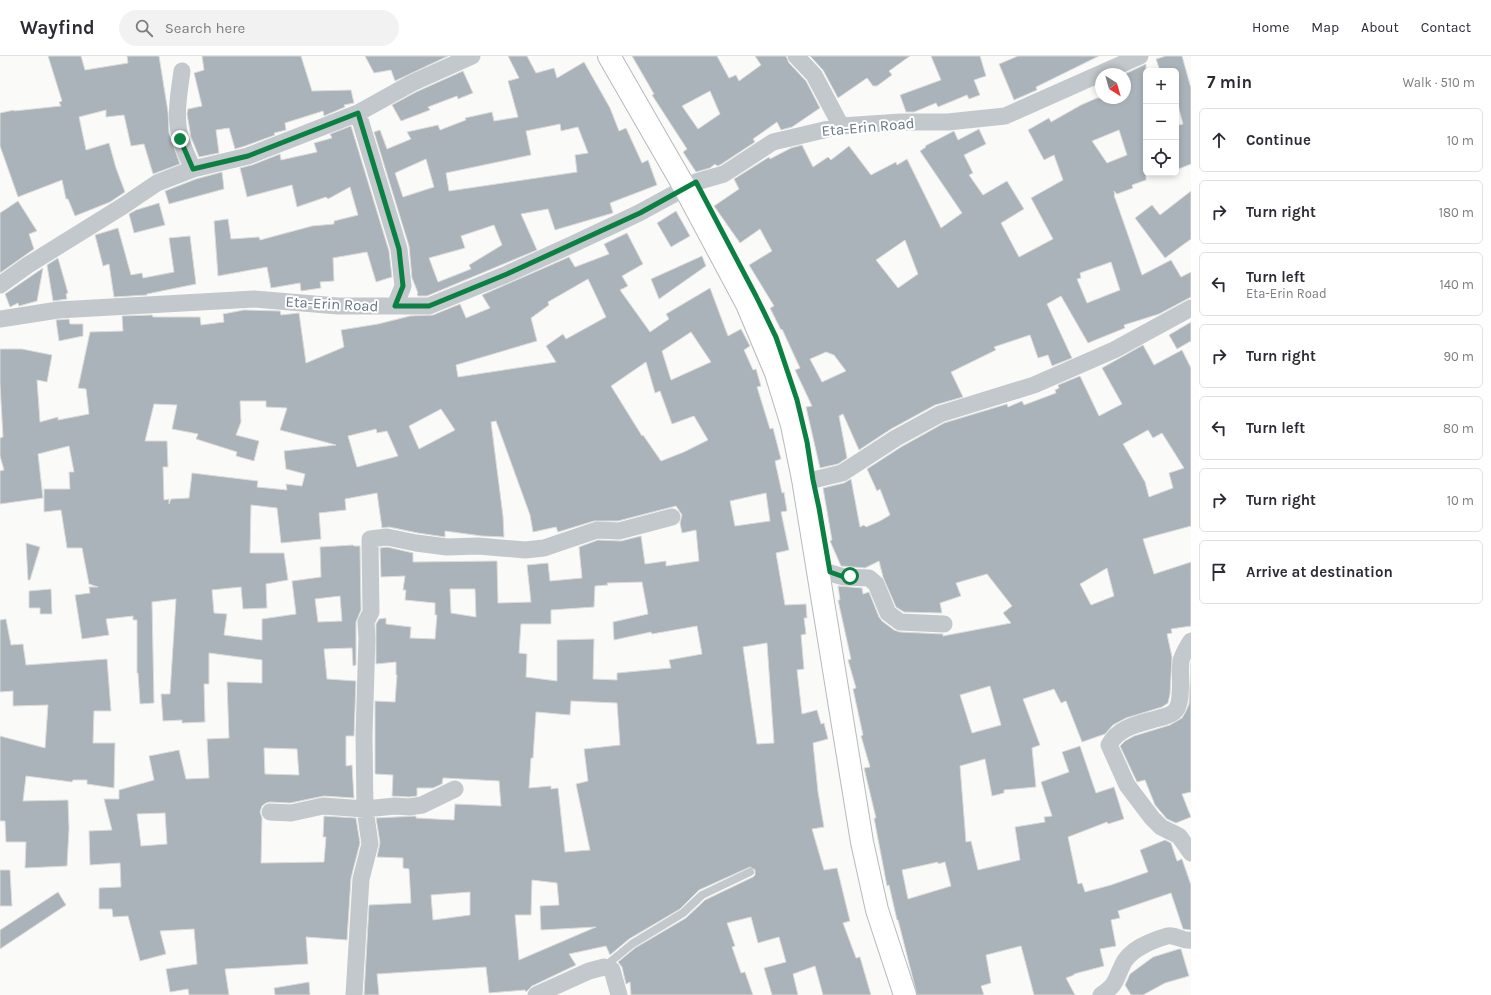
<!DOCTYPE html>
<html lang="en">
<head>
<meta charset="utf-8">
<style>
  :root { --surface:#fff; --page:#f2f2f3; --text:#2b2b33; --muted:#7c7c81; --line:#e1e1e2 }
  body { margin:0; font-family:Karla,sans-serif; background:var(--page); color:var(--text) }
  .controls { position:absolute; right:12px; top:12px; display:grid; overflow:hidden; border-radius:6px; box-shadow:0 2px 6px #0003 }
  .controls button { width:36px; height:36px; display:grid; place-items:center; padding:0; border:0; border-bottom:1px solid var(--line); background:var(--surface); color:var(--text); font:20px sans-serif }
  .compass { position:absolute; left:1095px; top:12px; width:36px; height:36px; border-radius:50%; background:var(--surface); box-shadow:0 2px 6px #0003; rotate:143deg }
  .stop { position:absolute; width:12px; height:12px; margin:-9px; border:3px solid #0b8043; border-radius:50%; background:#fff }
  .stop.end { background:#0b8043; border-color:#fff; box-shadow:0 1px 4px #0008 }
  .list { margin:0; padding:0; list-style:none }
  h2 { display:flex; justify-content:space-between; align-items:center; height:52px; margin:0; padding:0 16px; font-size:17px }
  h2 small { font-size:13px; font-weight:400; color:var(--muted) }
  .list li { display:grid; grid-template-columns:26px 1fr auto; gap:12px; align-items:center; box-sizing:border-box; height:64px; margin:0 8px 8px; padding:0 8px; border:1px solid var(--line); border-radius:6px }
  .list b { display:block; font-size:15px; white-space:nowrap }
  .list p { margin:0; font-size:13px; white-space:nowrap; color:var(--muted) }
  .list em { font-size:13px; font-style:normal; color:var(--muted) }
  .icon { flex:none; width:22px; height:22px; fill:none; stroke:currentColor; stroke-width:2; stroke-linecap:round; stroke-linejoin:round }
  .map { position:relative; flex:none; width:1191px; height:939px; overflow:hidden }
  header { display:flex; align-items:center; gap:24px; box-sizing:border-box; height:56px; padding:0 20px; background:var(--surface); border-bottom:1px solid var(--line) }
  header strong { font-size:19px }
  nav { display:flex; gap:22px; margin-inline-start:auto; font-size:14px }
  .search { width:280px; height:36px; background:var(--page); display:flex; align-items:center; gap:10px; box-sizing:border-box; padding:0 14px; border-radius:22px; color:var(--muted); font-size:15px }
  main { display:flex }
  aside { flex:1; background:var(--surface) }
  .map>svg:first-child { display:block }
  .building { fill:#aab3b9; stroke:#dcdcda; fill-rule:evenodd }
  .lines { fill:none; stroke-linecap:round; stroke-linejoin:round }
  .primary-casing { stroke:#b5babe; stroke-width:24 }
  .lane { stroke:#c3c8cc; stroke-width:8 }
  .street { stroke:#c3c8cc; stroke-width:17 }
  .primary { stroke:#fff; stroke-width:22 }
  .route { stroke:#0b8043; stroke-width:5 }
  .labels { text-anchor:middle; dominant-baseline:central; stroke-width:4; stroke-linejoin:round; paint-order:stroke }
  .street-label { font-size:15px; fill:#657683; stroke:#fff }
</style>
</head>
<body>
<header>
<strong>Wayfind</strong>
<div class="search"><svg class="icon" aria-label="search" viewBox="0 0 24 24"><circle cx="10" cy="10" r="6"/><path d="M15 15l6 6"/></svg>Search here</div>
<nav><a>Home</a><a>Map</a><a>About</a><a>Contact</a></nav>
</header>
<main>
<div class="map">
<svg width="1191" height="939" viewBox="0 0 1191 939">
  <rect width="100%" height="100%" fill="#fafaf8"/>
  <path class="building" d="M48,0H81L85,14L128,7L127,0H159L168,56L169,77L180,108L153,118L144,88L131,90L124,59L106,61V54L79,61L86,94L109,87L116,112L125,136L110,146L75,160L68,143H66L62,124L18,141L0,90V57L14,54V55L61,50L59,46L62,45Z
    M202,0H301L312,35L351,34L354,47L344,49L345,51L324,60L323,55L285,67L286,74L274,77L275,79L245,90L235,93L229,72L216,74L219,97L199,101L191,81L187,58L188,53L202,50L194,17L204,14Z
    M365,0H448L395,25L391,14L374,17Z
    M508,0H527L536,17L554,12L557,22L584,6L610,52L619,75L626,72L642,107L648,104L657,129L610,147L613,157L555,174L548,153L521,158L537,194L427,240H418L417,238L418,237L412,222L409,190L374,76L380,74L387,93L411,83L407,76L438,69L440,74L466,64L465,62L492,56L494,65L518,61L508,25L519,22ZM560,68L561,75L578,71L588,97L575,99L577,116L449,135L446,117L531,99L526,75ZM426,103L434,131L403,141L395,117ZM494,169L502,189L469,209L471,213L438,226L429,202L465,192L461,180Z
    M632,0H717L729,22L736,19L739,25L761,9L755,0H786L789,7L806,25L820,52L792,71L781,74L777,66L753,83L755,86L720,109L717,110L715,108L710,112L696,116L683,96L687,93L652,39L654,38ZM710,35L720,58L698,73L682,50Z
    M810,0H910L889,15L892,19L877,30H873L867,22L838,42L823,14Z
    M931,0H980L986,20L974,24L980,39L969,43L967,39L938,51L936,47L914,56H906L900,39L941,24Z
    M1018,0H1099L1036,31L1037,34L1014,44L999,8Z
    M1166,0H1182L1191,32V108L1176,114V70L1183,68L1176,42V15H1160L1156,3Z
    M1146,8V124L1132,129L1133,132L1117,138L1114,135L1115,139H1114L1142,219L1171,204L1181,221L1191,216V241L1159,258L1124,269L1125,272L1088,287L1061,240L1047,248L1072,302L1052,310L1048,299L1038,302L1030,279L994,291L996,294L951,316L963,341L935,349L891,373L859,394L843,358L839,360L847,402L838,408L820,412L806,351L812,350L795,314L800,312L782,273L781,274L770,252L774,250L749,209L772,195L760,173L740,187L714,150L739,133L734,123L769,101L770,103L791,92L802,89L813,111L828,101L831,104L849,90L871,119L896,106L897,109L907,103L941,172L962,157L920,95L926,91L925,90L954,75L958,84L979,73L986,88L964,99L973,117L969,119L983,139L1007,125L1024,153L1001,167L1019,201L1053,183L1031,142L1063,124L1054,99L1044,104L1028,74L1049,62L1051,66L1081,49L1097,42H1125V18ZM1119,74L1127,99L1107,107L1092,85ZM905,184L918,218L898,232L876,204ZM1111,206L1120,234L1087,247L1077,223L1081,222L1080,217ZM826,296L834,299L846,315L822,326L810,303Z
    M463,15L473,37L458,43L457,40L428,51L430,54L401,65L392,49L416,36Z
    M351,70L389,195L392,221L376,226L367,196L333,202L334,225L320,226L321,232L301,235L300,227L271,232L267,211L218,220L214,165L228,163L231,183L259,181L260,184L312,170L334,168V165L358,159L350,131L328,143L326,141L297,151L292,129L247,141L240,112L252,109L280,98L281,104L317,96L314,87L332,82L330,78Z
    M222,116L224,133L169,148L165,135L196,123Z
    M1191,135V183L1165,202L1135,162L1152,149L1160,159Z
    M18,145L37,175L29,178L34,193L0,217V157Z
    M159,147L165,169L134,177L129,158L136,154Z
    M676,155L690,180L671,191L657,167Z
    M118,172L131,219L142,217L143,222L174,216L169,182L190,180L196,228L147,238V239L114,241L109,208L103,210L95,179Z
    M627,177L643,208L622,220L628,230L620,234L650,276L669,263L666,258L710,232L728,280L741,273L750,290L744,294L753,314L756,313L761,330L757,331L770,373L773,372L781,403L775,405L782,437L784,436L787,455L781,456L789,494L776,497L785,549L806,548L807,562H804L806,578L801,579L804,613L797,614L802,658L817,654L821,668L824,667L828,683L813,687L818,736L824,771L812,773L824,814L837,812L850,865L843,867L856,902L860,901L871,939H823L815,910L793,918L798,939H772L764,912L786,906L779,881L758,887L751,861L727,867L735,890L732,891L741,917L745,916L753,939H631L630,926L626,928L622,911L618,906L635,892L686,862L705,844L753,821L755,819V814L750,811L699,834L680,853L629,883L610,899L606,890L569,898L576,909L532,930L526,936L525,934L489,937L486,911L377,918L379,939H364L369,849L411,847L409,813L403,812V802L377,801L380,787L376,762L416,760V762L454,764L455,748L501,750L499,725L445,722H443L442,728L433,732H417V740L409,741L392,740L393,719L375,718V645L395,646L397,619H396V606L376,608V568L379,563L386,562V568L411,571L410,582L435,583L437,559H435V547L405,544L406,534H403L405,520L381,521L380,492L387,491L413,497V506L497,505L498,547L531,546L527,509L548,507L550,525L582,522L579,491L598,484L621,485L641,480L645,508L666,505V510L699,505L696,474L682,477L680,467L682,459L676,450L618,465H594L558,476L556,471L533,476L530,459L496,365L491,366L503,460L504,481L482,480L445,475V481L418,477L389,471L382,472L377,437L345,443L346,454L319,457L321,483L281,487L277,452L251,449L250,497H284L288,524L266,528L267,552L243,553L241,531L212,534L214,557L227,558L224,579L262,584V563L296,558L292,525L321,521L320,491L353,489L354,490H360L361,554L356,566V609L353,610L352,592L324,593L327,623L356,625L354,680H346V710L352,709L354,742L324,740L290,747L270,746L266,747L262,750L260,756L262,762L261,807L324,806L326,781H323L324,760L356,762L360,787L351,822L347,884L306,881L308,908L225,913L229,939H189L188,933L170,936L166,913L197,908L194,873L160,875L166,898L140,905L128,860L113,861L112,853H99V832L121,831L120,807L90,809L89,775L112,774L104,743H119V734L154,724L149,700L179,694L186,723L209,722L207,683L229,682L227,626L262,627V604L209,597V628H204L205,666L182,667V664L163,665L161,638H170L176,543L152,546L154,647L140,648L138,617H137V564H133V560L106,563L109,579L82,583L75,539L90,537L89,531H98L89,528L82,492H67L61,454L44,456V433H70L69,416H74L69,390L38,398L43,442L0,448V415L4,414L0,400V382L3,381L0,328V293H22L52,299L47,326L37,324L40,366L58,361V364L89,358L86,333L78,332L90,276L123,275L122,260L152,259L153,261H200L201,269L224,266L223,258L244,254L280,255L281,259L299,257L306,307L344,291L341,274L378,268L410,260L433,259L460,248L466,262L490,252L482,239L569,201L575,211L609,198L604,188ZM588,223L606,261L566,283L563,278L546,290L556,306L458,321L456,309L537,285L531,262L549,249L548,246ZM691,276L711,306L671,324L662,295ZM646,306L655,337L660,335L672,368L694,360L708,384L684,396L661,405L643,379L642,380L611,330ZM240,345H266V351L287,352L280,374L336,389L284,395L286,413L305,418L302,430L286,428L287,434L257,431L258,425L192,417L189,442L171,443L169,448V443L164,444L163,411H168L167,385H145L154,348L177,349L172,373L198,378L196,383L237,396L236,400L254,405L259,385L236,379L241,366ZM441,353L455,374L419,393L409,370ZM376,373L377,377L387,375L398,400L357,411L348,380ZM766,437L770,465L735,470L730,445ZM642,526L648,558L613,566L614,584L651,576L652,578L697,570L702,598L669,604L671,612L617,617V624L593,623L594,583L557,584V625L526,621L527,598L519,597L521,568H551V554L594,551L595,530L608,529L607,527ZM450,533H475L476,561L451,557ZM340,540L342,565L318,566L315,543ZM767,587L774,687L757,688L743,591ZM571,645L617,647L620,689L584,693L588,725L576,728L590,794L565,796L558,732L551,733V730L529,732L531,702H533L536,656L570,659ZM264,692L297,693L299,719L265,718ZM165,757L167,788L141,790L137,758ZM532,824L557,827L559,849L540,850L541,874L596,871L519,904L515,859H531ZM470,836V859L433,864L431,839Z
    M702,200L706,210L659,243L651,223Z
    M58,202L68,237L66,238L67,243L53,245L47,209Z
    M43,212L37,245L19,250L18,247L10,251L5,238Z
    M69,263L70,268H83V280L59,285L56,264Z
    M1191,266V285L1177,293L1169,279Z
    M1143,289L1154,309L1182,294L1191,312V470L1143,483L1154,518L1191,506V570L1171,573L1172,577L1167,578L1172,601L1170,638L1168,647L1162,651L1126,662L1113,669L1105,678L1082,686L1066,645L1061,647L1054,633L1023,643L1040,689L1032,692L1036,731L1004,734V737L992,740L985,703L960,710L966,786L971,785L978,814L1020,804L1015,771L1045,766L1044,761L1052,760L1041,726L1069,716L1062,696L1080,690L1096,737L1114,731L1124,763L1108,768L1107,766L1068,781L1078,828L1082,827L1085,836L1111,829L1148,816L1140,794L1165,784L1171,787L1177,805L1182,803L1191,829V874L1183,873L1171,837L1118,855L1120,862L1111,864L1116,890L1100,893L1104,910L1074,918V919L1066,922L1075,939H1034L1021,890L986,899L991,927L981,930L984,939H917L898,864H897L889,829L887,830L874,762H876L864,712L870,711L861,680L863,679L853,633L856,632L848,604L851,603L838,544H840L838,530L862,532L863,538L869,536L879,561L882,565L894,574L900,576L943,578V580L1011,567L1003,557L1012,550L987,518L956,527L961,540L940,547L942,557L904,556L896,551L883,521L879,505L865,512L841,510L830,485L832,484L823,432L844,427L851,423L860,471L864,469L866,471L880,465L890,459L880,433L877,435L867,413L901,391L944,367L1007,348L1008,351L1022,345L1024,349L1056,337L1055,334L1059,332L1058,329L1080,320L1099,360L1122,348L1102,312ZM1148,374L1153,382L1162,377L1184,412L1169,417L1173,432L1149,441L1145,426L1123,388ZM1107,512L1114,540L1091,549L1080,528ZM990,630L1001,669L972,677L960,639ZM938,806V808L945,806L951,830L908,843L902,814Z
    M26,487L40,491L30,524H28Z
    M51,533L52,558H40V552H29V535Z
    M6,563L11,589L23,588L26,609L107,603L111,655H94L93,687H115L114,732L87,728V724H73L72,726L26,720L23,745L68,744L69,773L67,810L25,812L26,786H6L5,765H0V680L45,692L48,649L13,650V635L0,636V564Z
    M1191,607V736L1182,738L1191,761L1176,767L1167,763L1155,749L1145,724L1137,726L1136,724L1120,690L1125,685L1134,680L1170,669L1182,662L1186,655L1189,648Z
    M0,814H10L12,850H0Z
    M58,836L66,849L0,893V874Z
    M1179,893H1181L1189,920L1165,927L1143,939H1131L1125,929L1130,918L1153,901Z
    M309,926L310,939H275L274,932Z"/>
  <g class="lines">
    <g class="primary-casing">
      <path id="primary" d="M609,0L685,132L747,248L776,317L792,369L803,423L862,786L877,854L905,939"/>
    </g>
    <path class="lane" d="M604,911L632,888L683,857L702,839L750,816"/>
    <path class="street" d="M796,0L814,19L841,70
      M358,57L399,193L403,230L395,250
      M193,113L248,100L358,57L412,27L472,0
      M0,229L28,209L123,150L157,127L193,113C189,104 184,94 181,84C174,62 179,37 182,15
      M0,263L58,254L254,243L338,250H429L507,218L571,189L639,157L696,126L724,118L773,86L841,70L901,66H948L1005,60L1140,0
      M813,424L842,417L896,382L940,358L1034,329L1114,294L1191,252
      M830,517L844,521L869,522L876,528L888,557L900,566L944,568
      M1191,585C1187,591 1183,598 1181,605C1179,617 1184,648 1174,656C1170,659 1164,661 1159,662C1140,668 1119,670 1109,689L1127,729L1152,762L1161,771L1179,780L1191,797
      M270,756L291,757L323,750L365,753L395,750L409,751L422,749L455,733
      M354,939L361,823L370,788L365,753L364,679L367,582L366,566L371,556L370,483L387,481L416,487L447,491L478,490L525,494L544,492L597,474L619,475L672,461
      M536,939L589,915L604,911L612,914L619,939
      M1101,939C1116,929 1115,925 1122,910C1129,893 1151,885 1167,880C1176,878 1183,886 1191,884"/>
    <use href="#primary" class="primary"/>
  </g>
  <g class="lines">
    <path class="route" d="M180,83L193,113L248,100L358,57L399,193L403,230L395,250H429L507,218L640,157L696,126L756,240L776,281L797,344L807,386L813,424L819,452L830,516L844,521L850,520"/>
  </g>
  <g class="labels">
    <g class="street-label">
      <text transform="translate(868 71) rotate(-5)">Eta-Erin Road</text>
      <text transform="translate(332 248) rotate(3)">Eta-Erin Road</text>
    </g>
  </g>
</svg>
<div class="controls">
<button>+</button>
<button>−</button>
<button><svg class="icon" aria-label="locate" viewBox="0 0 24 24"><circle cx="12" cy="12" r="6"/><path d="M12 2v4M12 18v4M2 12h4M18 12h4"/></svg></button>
</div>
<svg class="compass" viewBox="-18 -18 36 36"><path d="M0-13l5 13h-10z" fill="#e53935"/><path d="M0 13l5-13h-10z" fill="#7c7c81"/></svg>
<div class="stop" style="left:850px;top:520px"></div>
<div class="stop end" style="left:180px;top:83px"></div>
</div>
<aside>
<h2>7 min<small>Walk · 510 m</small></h2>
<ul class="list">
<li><svg class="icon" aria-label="ahead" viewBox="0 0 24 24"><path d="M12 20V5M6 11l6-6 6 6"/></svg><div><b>Continue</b></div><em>10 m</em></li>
<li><svg class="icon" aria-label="right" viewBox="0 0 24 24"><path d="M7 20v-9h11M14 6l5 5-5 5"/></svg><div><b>Turn right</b></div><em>180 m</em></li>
<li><svg class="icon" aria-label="left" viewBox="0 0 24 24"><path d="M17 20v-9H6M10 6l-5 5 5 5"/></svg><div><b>Turn left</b><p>Eta-Erin Road</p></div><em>140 m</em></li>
<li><svg class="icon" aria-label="right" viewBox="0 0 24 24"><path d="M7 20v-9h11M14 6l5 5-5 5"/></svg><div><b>Turn right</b></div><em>90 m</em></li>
<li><svg class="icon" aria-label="left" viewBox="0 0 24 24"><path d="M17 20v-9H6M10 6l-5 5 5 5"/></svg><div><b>Turn left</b></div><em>80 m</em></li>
<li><svg class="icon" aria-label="right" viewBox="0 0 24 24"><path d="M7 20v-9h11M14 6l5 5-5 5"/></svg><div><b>Turn right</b></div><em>10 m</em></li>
<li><svg class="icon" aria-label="arrive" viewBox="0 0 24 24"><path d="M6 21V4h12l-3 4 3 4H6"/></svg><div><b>Arrive at destination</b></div></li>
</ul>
</aside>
</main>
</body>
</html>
